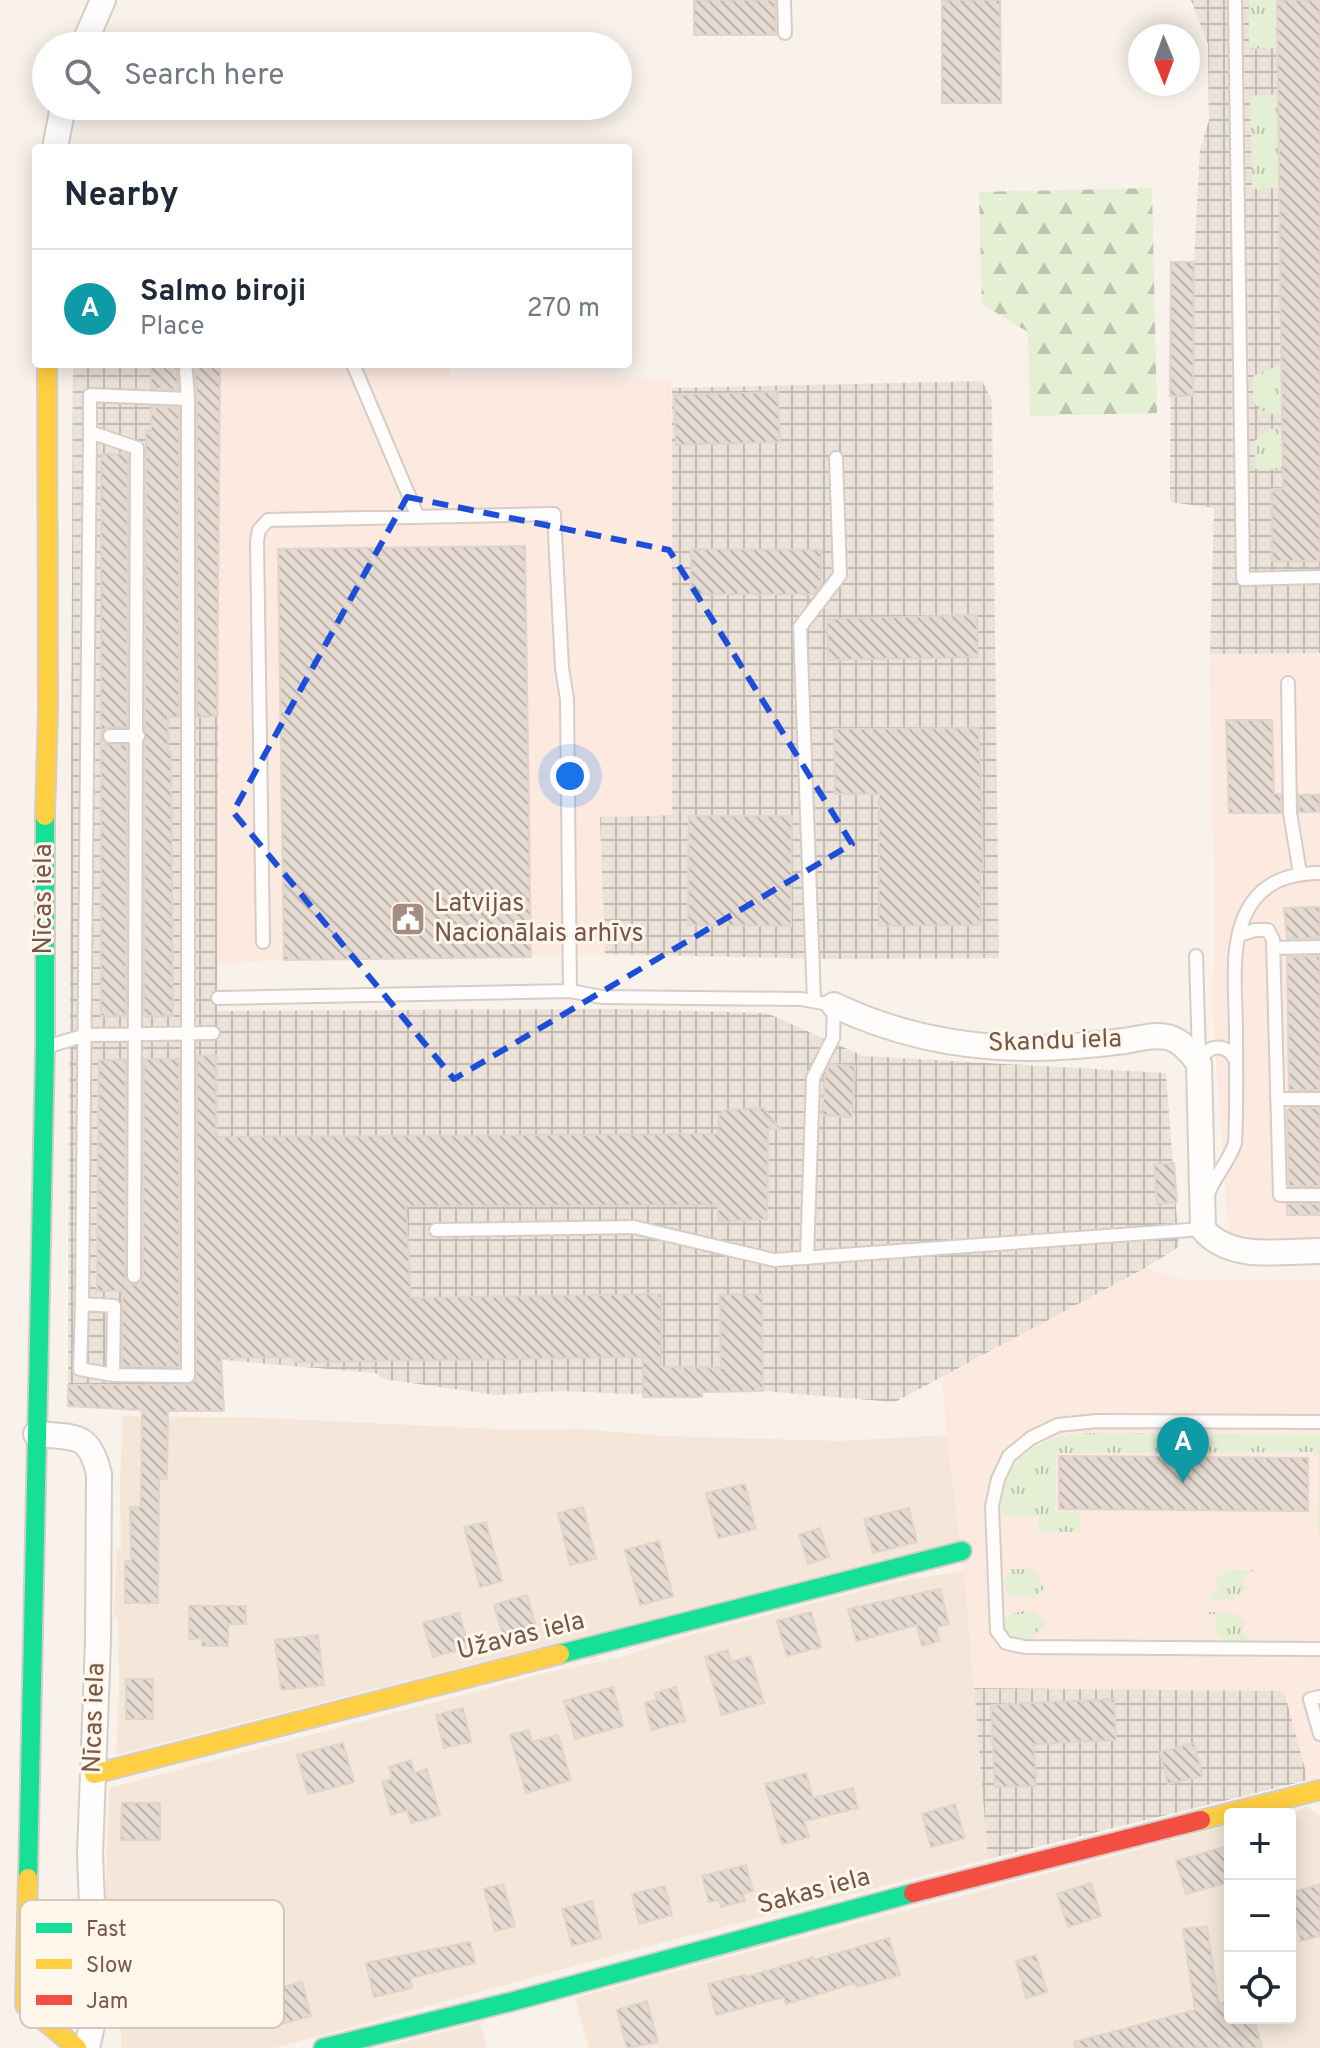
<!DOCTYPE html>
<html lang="en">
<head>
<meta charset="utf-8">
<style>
  :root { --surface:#fff; --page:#f6f6f7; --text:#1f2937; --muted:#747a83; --line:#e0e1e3; --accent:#2563eb }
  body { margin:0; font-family:Overpass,sans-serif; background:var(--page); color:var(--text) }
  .controls { position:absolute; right:24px; bottom:24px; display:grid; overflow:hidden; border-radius:8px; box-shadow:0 4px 20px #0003 }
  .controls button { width:72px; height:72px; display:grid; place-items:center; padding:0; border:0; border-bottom:2px solid var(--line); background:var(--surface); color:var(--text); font:40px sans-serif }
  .compass { position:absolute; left:1128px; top:24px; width:72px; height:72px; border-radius:50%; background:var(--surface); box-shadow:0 4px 20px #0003; rotate:179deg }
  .you { position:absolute; left:570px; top:776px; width:28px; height:28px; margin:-20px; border:6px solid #fff; border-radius:50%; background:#1a73e8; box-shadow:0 0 0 12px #1a73e833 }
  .badge { display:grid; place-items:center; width:52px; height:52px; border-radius:50%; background:var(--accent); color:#fff; font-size:26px; font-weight:700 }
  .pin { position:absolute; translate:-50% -66px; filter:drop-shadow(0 2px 4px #0008) }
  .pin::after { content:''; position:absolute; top:42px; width:28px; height:24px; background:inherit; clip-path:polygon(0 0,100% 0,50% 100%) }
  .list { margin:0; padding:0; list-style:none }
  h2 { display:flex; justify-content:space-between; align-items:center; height:104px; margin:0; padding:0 32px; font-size:34px }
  h2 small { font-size:26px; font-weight:400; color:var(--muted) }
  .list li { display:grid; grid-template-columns:52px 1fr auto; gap:24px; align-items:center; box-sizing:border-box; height:120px; padding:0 32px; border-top:2px solid var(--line) }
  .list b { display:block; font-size:30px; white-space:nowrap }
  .list p { margin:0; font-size:26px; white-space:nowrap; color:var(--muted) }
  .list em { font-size:26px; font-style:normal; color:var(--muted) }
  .icon { flex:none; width:44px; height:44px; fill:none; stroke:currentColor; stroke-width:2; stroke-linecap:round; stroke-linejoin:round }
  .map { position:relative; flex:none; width:1320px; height:2048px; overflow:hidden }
  .search { position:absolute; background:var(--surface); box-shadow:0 4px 20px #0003; left:32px; top:32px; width:600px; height:88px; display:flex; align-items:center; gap:20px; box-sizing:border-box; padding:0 28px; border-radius:44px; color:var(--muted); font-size:30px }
  .panel { position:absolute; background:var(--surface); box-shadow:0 4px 20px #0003; left:32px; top:144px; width:600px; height:224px; border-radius:8px }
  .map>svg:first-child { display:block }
  .residential { fill:#f4e7d9 }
  .commercial { fill:#fce9e0 }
  .industrial { fill:url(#industrial-grid) }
  .grass { fill:url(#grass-tufts) }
  .forest { fill:url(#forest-firs) }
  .building { fill:url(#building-back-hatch); stroke:#e1d4cc; stroke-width:2 }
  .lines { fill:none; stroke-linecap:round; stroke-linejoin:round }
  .lane-casing { stroke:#d6cdc6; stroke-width:16 }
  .street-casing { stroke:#d6cdc6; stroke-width:28 }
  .fast-casing { stroke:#d7cdc6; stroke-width:22 }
  .slow-casing { stroke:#d7cdc6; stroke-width:22 }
  .jam-casing { stroke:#d7cdc6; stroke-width:22 }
  .lane { stroke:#fefdfc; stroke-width:12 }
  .street { stroke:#fefdfc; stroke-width:24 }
  .fast { stroke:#16e098; stroke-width:18 }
  .slow { stroke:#ffcf43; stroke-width:18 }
  .jam { stroke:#f24e42; stroke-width:18 }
  .marked { fill:none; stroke:#1d4ed8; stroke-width:6; stroke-dasharray:16 10; stroke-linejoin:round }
  .labels { text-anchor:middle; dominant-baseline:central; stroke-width:6; stroke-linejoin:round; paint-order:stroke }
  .street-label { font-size:26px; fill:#795647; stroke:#fff7ec }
  .poi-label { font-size:26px; fill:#795647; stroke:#fff7ec; text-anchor:start }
  .key { fill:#fff7ec; stroke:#d7c7ba; stroke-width:2 }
  .key-label { font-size:22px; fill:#795647 }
</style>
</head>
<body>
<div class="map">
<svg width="1320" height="2048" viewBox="0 0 1320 2048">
  <defs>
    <pattern id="industrial-grid" width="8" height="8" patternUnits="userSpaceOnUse" patternTransform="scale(2)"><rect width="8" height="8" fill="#ebe2da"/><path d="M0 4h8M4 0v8" fill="none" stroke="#c3bab3"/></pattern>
    <pattern id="grass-tufts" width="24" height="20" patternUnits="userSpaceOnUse" patternTransform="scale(2)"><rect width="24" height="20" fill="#e5efd3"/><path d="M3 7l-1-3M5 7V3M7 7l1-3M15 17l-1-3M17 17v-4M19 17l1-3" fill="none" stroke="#bec4ad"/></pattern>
    <pattern id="forest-firs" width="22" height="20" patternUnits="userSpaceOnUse" patternTransform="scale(2)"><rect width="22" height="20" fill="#e5efd3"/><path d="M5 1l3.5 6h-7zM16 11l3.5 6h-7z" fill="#bec4ad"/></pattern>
    <pattern id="building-back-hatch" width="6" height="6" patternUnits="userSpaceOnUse" patternTransform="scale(2)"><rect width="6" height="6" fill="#e5dad1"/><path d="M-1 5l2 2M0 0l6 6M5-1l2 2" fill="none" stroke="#beb4ab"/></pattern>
  </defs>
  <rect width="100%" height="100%" fill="#f8f2ea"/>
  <path class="residential" d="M123,1416L266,1418L513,1430L584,1429L663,1436L839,1441L948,1435L960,1540L116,1755L119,1688L118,1617H114L117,1550L121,1549L120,1483Z
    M964,1570L988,1859L630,1951L274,2048H121L122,1988L107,1989L105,1911L109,1788L550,1672L617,1658L687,1636L892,1583Z
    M1307,1806L1320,1816V2048H589L575,1998L1230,1825V2018H1290V1814Z
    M480,2023L487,2048H381Z"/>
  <path class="commercial" d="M220,364H451L450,375L671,378L672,815L600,817L605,954L284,960L217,964Z
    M1320,653V1240H1229L1211,992L1215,957L1210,654Z
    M1145,1268L1190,1281L1320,1280V1779L1308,1780L1284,1691L974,1688L964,1570L948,1448L942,1377Z"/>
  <path class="industrial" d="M1191,0H1320V653L1210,654L1214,508L1170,502L1171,262L1194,261L1200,150L1209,120L1208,44Z
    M73,364H220L217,1011L620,1009L767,1013L863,1056L1166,1073L1179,1247L1145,1268L895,1402L763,1391L702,1392L701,1397L560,1391L496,1395L383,1379L376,1373L222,1360L224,1411L68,1406Z
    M982,381L992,400L999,958L836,959L605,954L600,817L672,815V388Z
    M974,1688L1284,1691L1308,1780L988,1859Z"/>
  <path class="grass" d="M1249,0H1277V48L1249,49Z
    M1278,94L1279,188L1252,189L1250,96Z
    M1281,365L1282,415C1250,412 1253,403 1253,376Z
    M1271,429H1282L1283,470L1255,469L1254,441Z
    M1088,1433L1320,1435V1534L1318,1532L1319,1455L1314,1452L1056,1453L1055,1512H1080L1081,1532H1039L1038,1517L1002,1516C1001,1458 1035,1437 1088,1433Z
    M1011,1569H1032L1045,1588L1032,1598L1009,1595L1003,1582Z
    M1226,1570H1254L1240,1581L1247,1588L1234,1599H1207L1220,1588L1214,1581Z
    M1032,1610L1046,1622L1030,1640C993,1635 995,1612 1032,1610Z
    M1207,1612L1234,1613L1246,1624L1241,1631L1254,1642H1227L1213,1630L1219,1623Z"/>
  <path class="forest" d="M1152,188L1157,413L1030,416L1028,332L982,304L979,192Z"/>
  <path class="building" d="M694,0H775L776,35H694Z
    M942,0H1000L1001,103H942Z
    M1277,0H1320V561H1272V489H1283Z
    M1171,262H1194L1193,396H1170Z
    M151,364H180L177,371L178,390L151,388Z
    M191,364H220L217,716L197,717V399L195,370Z
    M778,392L780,442L676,445L674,395Z
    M151,407L179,408V717H168V752H171L173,1016H144L146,431H151Z
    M101,454H128L127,727L106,728L101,735L106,744L127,745L126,1016H101Z
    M525,546L531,957L284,960L278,549Z
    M691,549L821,550V585L814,594H691Z
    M977,615L978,657L828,660L827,619Z
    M1226,720H1272L1274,794H1281V813H1229Z
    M979,728L983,869H980L981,925L879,926V794H835L834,729Z
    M1299,795H1320V812H1299Z
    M689,816H792L791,926L688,925Z
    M1320,907V938L1287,939L1284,908Z
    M1320,956V1090H1289L1287,957Z
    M216,1055V1137L718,1134L719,1116L724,1110L763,1108L781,1129H768L767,1219L718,1222V1205L406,1206L411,1298L661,1294V1367L721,1368L720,1295L762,1294L763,1391L702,1392V1397H643V1357L294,1362V1357L221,1358L224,1411H168L167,1479H159L158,1603H125V1561H131L130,1507H141L142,1410L68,1406V1385H188L196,1380L197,1056Z
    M144,1059H179V1367L122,1366V1291H97L99,1060H126L125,1276L129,1283L135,1285L141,1281L143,1276Z
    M830,1064L855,1066L852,1117L822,1115L825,1075Z
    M1290,1108H1320V1186H1289L1287,1110Z
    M1174,1163L1177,1202L1157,1204L1154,1164Z
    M1287,1204H1320V1215H1287Z
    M1059,1456L1308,1458V1511L1059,1509Z
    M745,1484L756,1529L718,1538L706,1493Z
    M583,1507L596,1559L570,1565L558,1513Z
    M909,1508L917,1542L873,1553L864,1519Z
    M486,1522L502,1581L480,1587L464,1527Z
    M820,1528L829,1557L808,1564L799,1535Z
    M659,1541L673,1596L640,1605L625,1550Z
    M940,1589L949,1624L936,1627L940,1641L922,1646L917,1625L856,1641L848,1609Z
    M527,1595L537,1629L504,1639L494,1605Z
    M189,1606H246V1624H228V1646H202L203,1638L189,1639Z
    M811,1612L821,1647L787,1656L777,1621Z
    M459,1613L469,1647L433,1657L423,1623Z
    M318,1635L324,1685L281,1690L275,1640Z
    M728,1650L731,1662L750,1656L764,1703L722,1715L705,1657Z
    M126,1679H153V1719H126Z
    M613,1687L623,1726L575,1739L564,1701Z
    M676,1687L685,1721L651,1730L645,1703L657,1700L655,1693Z
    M1114,1699L1116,1740L1034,1744L1036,1786L995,1787L991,1705Z
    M463,1708L471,1742L444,1748L436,1715Z
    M529,1730L532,1742L558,1735L571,1780L526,1793L510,1735Z
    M343,1743L354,1782L308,1794L297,1755Z
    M1194,1743L1203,1776L1168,1784L1160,1752Z
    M411,1760L414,1773L427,1769L440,1815L411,1823L407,1810L391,1815L382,1782L393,1779L389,1767Z
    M806,1773L813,1798L853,1788L858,1808L804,1821L809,1837L782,1844L765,1784Z
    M122,1803H160V1840H121Z
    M955,1804L965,1838L931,1847L922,1814Z
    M1224,1847L1230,1869V1882L1186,1894L1176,1861Z
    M746,1865L753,1891L743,1893L745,1901L721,1907L719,1900L709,1902L702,1876Z
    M1091,1883L1101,1916L1068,1927L1057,1894Z
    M503,1884L515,1926L495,1931L484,1889Z
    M1320,1884V1936L1301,1941L1290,1902V1893Z
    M665,1886L672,1915L639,1924L632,1894Z
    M592,1901L601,1938L572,1946L562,1909Z
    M1207,1926L1219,2004L1230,2001V2018H1254L1262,2048H1075L1074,2042L1195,2010L1183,1929Z
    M889,1938L900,1975L857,1987L855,1983L786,2004L784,1997L716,2015L708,1984L745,1975L746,1977L813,1957L814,1960Z
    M470,1942L475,1963L410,1978L412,1988L374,1997L366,1963Z
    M1036,1955L1047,1992L1026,1998L1016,1961Z
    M302,1982L311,2016L278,2025L269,1991Z
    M647,2001L658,2042L627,2048L617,2010Z"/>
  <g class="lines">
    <g class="lane-casing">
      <path id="lane" d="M784,0L785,33
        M1235,0L1243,579L1320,577
        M353,364L418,517
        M90,432L82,1304L114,1306L113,1375L188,1376V399
        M1288,683L1290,813L1300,873
        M110,736H138
        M1239,935L1255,930H1268L1273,940L1280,1195H1320
        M263,942L257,541L259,530L268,520L554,514L562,668L567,699L570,991
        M1273,948L1320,947
        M1196,956L1199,1057
        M218,998L570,991L602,997L801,999L834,1005L833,1038L813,1078L807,1258
        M814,1001L800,627L840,575L836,458
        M46,1047L86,1035L213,1033
        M1200,1061C1209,1043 1227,1043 1236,1061
        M1277,1099H1320
        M1208,1194C1215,1175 1229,1162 1235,1143C1237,1106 1236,1069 1236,1032C1236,991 1227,935 1254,900C1270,879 1296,873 1320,873
        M436,1230L634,1227L774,1260L1203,1229
        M134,1276L137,448L90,432V395L188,399L186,371
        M82,1304L80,1369L113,1375
        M1320,1422L1097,1421L1058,1425L1031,1438L1009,1456L998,1479L992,1506L997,1631L1006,1643L1025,1647L1320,1649
        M1320,1697L1310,1699L1320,1734"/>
    </g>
    <g class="street-casing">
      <path id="street" d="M83,46L103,0
        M55,148L63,106
        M834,1005C909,1041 992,1053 1075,1046C1091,1045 1108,1043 1124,1041C1139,1039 1151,1034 1167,1037C1181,1040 1191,1052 1199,1064L1203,1229C1230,1262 1282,1251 1320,1251
        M36,1434C74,1438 89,1431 99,1474L98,1641L90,1854L96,2007L87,2048"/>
    </g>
    <g class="fast-casing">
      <path id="fast" d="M560,1654L962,1551
        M28,1878L45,1047V816
        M323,2048L510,2002L913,1893"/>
    </g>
    <g class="slow-casing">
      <path id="slow" d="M45,816L48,709L47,364
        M94,1774L560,1654
        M1201,1820L1320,1790
        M28,1878L25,2005L77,2048"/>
    </g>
    <g class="jam-casing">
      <path id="jam" d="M913,1893L1201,1820"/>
    </g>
    <use href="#lane" class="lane"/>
    <use href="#street" class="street"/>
    <use href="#fast" class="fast"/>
    <use href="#slow" class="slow"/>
    <use href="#jam" class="jam"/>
  </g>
  <path class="marked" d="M407,497L669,550L852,844L454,1079L233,812Z"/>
  <defs>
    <g id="civic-square" transform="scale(1.8)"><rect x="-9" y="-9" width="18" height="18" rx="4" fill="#a58d80" stroke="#fff7ec"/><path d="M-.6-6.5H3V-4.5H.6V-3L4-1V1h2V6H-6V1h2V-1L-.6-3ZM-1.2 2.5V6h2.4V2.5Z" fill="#fff"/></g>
  </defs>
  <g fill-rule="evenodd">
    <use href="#civic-square" x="408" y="919"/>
  </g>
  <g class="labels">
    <g class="street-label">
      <text transform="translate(44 899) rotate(-90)">Nīcas iela</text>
      <text transform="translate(1055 1042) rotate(-2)">Skandu iela</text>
      <text transform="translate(521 1637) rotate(-14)">Užavas iela</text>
      <text transform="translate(95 1718) rotate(-88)">Nīcas iela</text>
      <text transform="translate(814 1892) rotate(-15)">Sakas iela</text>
    </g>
    <g class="poi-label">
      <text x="434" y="904">Latvijas<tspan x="434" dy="30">Nacionālais arhīvs</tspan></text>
    </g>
  </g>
  <rect x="20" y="1900" width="264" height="128" rx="12" class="key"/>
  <rect x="36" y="1923" width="36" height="10" fill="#16e098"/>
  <rect x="36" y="1959" width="36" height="10" fill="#ffcf43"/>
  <rect x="36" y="1995" width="36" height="10" fill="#f24e42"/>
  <g class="key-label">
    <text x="86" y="1936">Fast</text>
    <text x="86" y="1972">Slow</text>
    <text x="86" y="2008">Jam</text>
  </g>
</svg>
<div class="controls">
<button>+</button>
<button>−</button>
<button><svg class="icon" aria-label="locate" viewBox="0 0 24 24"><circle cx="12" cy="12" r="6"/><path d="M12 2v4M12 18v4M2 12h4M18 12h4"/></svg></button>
</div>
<svg class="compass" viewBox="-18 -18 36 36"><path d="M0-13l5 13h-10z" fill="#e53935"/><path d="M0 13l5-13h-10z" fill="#747a83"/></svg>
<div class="you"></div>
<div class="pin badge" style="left:1183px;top:1483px;background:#0f9aa8">A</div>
<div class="search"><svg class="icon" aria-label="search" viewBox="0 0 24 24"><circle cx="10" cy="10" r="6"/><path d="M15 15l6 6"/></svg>Search here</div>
<section class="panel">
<h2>Nearby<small></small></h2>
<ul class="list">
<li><span class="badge" style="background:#0f9aa8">A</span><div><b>Salmo biroji</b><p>Place</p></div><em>270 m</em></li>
</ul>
</section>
</div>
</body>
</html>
